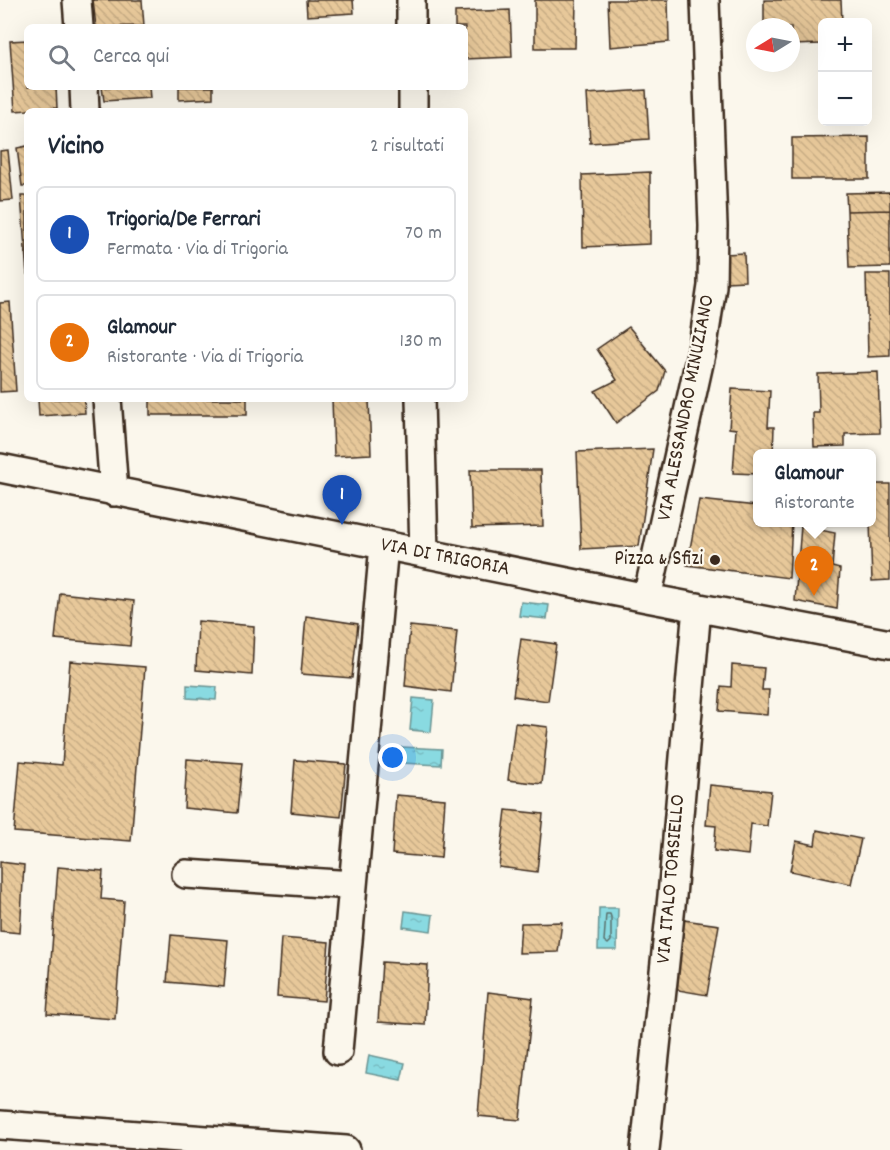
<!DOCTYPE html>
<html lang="it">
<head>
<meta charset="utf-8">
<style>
  :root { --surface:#fff; --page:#f6f6f7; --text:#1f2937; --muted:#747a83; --line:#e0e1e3; --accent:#3b2a1e }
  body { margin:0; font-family:Dekko,sans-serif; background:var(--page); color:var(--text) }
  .controls { position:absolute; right:18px; top:18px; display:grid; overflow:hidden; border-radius:9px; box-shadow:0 6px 24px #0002 }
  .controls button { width:54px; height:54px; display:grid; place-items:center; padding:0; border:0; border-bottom:2px solid var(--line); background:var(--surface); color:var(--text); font:30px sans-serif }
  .compass { position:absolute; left:746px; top:18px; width:54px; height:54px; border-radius:50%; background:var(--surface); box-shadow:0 6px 24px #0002; rotate:260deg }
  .you { position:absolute; left:393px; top:758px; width:21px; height:21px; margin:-15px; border:4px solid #fff; border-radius:50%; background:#1a73e8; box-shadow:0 0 0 9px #1a73e833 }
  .badge { display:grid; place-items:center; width:39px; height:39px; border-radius:50%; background:var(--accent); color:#fff; font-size:20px; font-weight:700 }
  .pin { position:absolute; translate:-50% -50px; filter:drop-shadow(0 2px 3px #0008) }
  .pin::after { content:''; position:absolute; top:32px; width:21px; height:18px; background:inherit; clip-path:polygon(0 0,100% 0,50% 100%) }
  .popup { position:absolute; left:753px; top:449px; width:123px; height:78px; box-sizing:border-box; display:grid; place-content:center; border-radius:9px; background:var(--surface); filter:drop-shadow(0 2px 4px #0005); font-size:20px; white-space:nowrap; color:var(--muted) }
  .popup b { font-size:22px; color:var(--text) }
  .popup::after { content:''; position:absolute; left:50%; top:100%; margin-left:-12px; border:12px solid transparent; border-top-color:var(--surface) }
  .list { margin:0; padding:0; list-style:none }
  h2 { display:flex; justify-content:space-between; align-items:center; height:78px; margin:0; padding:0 24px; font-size:26px }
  h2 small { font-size:20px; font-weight:400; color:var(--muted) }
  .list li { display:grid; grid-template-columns:39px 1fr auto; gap:18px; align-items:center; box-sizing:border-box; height:96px; margin:0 12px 12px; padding:0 12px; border:2px solid var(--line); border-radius:9px }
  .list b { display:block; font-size:22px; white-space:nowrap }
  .list p { margin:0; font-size:20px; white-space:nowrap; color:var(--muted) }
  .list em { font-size:20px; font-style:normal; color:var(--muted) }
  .icon { flex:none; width:33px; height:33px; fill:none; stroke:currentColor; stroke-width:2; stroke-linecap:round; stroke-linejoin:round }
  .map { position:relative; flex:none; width:890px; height:1150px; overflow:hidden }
  .search { position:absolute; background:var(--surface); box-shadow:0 6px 24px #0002; left:24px; top:24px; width:444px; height:66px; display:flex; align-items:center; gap:15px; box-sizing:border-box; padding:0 21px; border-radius:9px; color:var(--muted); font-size:22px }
  .panel { position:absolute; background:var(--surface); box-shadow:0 6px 24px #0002; left:24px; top:108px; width:444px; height:294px; border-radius:9px }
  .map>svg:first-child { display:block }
  .water { fill:url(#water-ripples); stroke:#6a9493; stroke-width:1.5 }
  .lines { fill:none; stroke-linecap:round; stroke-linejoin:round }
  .shore { stroke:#5a706c; stroke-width:1.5 }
  .building { fill:url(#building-back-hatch); stroke:#3b2a1e; stroke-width:1.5 }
  .minor-casing { stroke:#3b2a1e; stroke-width:32 }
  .minor { stroke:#fbf7ec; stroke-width:27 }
  .poi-dot { fill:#3b2a1e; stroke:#fbf7ec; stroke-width:2 }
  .labels { text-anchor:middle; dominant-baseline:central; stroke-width:4.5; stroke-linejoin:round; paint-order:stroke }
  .street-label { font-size:21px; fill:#3b2a1e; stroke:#fbf7ec }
  .poi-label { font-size:21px; fill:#3b2a1e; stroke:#fbf7ec; text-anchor:end }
</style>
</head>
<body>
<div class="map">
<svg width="890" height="1150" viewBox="0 0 890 1150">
  <defs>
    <pattern id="water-ripples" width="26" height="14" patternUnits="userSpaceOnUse" patternTransform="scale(1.5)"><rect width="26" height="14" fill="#89dae1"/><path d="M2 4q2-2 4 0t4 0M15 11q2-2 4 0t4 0" fill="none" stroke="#77bbc1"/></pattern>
    <pattern id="building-back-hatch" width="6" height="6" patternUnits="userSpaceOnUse" patternTransform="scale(1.5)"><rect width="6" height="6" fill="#e7c89a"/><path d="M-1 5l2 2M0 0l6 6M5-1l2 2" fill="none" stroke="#c7ac84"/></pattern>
  </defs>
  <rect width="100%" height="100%" fill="#fbf7ec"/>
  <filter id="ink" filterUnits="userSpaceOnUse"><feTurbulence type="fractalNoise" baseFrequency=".0167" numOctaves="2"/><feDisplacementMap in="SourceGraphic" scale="12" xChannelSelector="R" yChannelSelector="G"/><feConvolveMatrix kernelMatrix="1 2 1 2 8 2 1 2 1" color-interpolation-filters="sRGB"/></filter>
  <g filter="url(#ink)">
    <path class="water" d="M521,602L549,605L547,619L519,616Z
      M187,685L217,687L216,700L187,698Z
      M413,698L434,700L431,732L410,730Z
      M402,747L442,749L441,765L401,763Z
      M599,908H618L617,950H598Z
      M405,911L433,915L431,931L403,927Z
      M369,1055L405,1063L401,1080L366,1073Z"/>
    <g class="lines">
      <path class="shore" d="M606,914H610L611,917V941L608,944L604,941Z"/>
    </g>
    <path class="building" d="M93,0H142L144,26L96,27Z
      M306,0H353L354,13L307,16Z
      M535,0H576L575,48H535Z
      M608,0H668L669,42L610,47Z
      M764,0H841L842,22H822V44L791,45V27H764Z
      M510,10L512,57L465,59V27H455V12Z
      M27,40V87H56L57,108L15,111L10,41Z
      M102,87H149L150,98L104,101Z
      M179,87H213V98L179,100Z
      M646,90L649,139L590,143L587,94Z
      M869,137V179H792V138Z
      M27,146V186H22L17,148Z
      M8,150L13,200L0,201V151Z
      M650,172V244L583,247L582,175Z
      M890,192V210L847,211L846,193Z
      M21,196H27V275Z
      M890,210V267L849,268L847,211Z
      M744,253L745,281L726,282L725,254Z
      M866,274H890V356L868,357Z
      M10,302L16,391L0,392V303Z
      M629,327L665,371L659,391L616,423L595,391L617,380L597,349Z
      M878,372L880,433L845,434V446L814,447L813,413H819L818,374Z
      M732,389L770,391L768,427H774L773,454H757V474L733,473L736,429L729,428Z
      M38,399H84L85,413L39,416Z
      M150,399H247V415H150Z
      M332,399H369L371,454L334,456Z
      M653,449L639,546L581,549L577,452Z
      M470,470H541L543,526L472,528Z
      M871,484H890V580L872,581L870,522Z
      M699,500L757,506V522H792L789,578L687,565Z
      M801,526L835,533L832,567L840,569L837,609L795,601Z
      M60,593L134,601L130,646L55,639Z
      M306,616L358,624L352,678L301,674Z
      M198,621L254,626L252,675L196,670Z
      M410,626L457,631L451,692L405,686Z
      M521,639L556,644L548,701L513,696Z
      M70,661L145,667L131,841L14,832L20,761L62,765Z
      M732,665L764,668L762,690H769L767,715L719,711L721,686L731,687Z
      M515,723L548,727L542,784L508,780Z
      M187,759L242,763L237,813L184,808Z
      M295,760L346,764L341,817L291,812Z
      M710,785L771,791L767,826L751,824L748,855L714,851L716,826L706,825Z
      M396,795L445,799L441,858L392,854Z
      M506,810L543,814L537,872L499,867Z
      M817,830L861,839L851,884L790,871L796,841L815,845Z
      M0,862L24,865L20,933L0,931Z
      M58,867L103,871L101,899L124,901L115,1019L47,1014Z
      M684,920L719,925L707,995L672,989Z
      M562,922L558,952L519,953L521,923Z
      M171,935L228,940L224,987L167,982Z
      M281,938L329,942L324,1001L277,997Z
      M382,962L428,965L425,1025L378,1022Z
      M488,992L533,998L520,1120L478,1116Z"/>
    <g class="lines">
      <g class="minor-casing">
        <path id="minor" d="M77,0L79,27
          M411,0V27
          M84,87L85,111
          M413,87V111
          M107,399L114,492
          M420,399L424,553
          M0,468L647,598L890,644
          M647,598L703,345L712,286L713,226L705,0
          M186,874L353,885
          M338,1051L384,545
          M0,1125L346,1150
          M645,1150L672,896L697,607"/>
      </g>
      <use href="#minor" class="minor"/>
    </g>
  </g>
  <circle class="poi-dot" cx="715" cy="560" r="6"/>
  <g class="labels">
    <g class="street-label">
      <text transform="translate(687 408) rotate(-79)">VIA ALESSANDRO MINUZIANO</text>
      <text transform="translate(445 558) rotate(11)">VIA DI TRIGORIA</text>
      <text transform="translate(672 879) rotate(-85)">VIA ITALO TORSIELLO</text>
    </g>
    <g class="poi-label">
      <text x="703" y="560">Pizza &amp; Sfizi</text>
    </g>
  </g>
</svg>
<div class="controls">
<button>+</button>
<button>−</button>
</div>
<svg class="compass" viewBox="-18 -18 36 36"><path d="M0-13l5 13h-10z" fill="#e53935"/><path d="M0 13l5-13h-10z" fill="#747a83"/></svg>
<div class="you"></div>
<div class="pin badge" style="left:342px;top:525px;background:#1a4fb4">1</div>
<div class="pin badge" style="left:814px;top:596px;background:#e8710a">2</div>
<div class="popup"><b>Glamour</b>Ristorante</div>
<div class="search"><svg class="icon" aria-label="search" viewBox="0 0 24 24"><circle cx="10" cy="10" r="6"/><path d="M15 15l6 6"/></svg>Cerca qui</div>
<section class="panel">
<h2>Vicino<small>2 risultati</small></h2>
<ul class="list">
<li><span class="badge" style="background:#1a4fb4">1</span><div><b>Trigoria/De Ferrari</b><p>Fermata · Via di Trigoria</p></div><em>70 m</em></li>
<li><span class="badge" style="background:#e8710a">2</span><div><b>Glamour</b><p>Ristorante · Via di Trigoria</p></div><em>130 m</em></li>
</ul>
</section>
</div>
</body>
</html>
